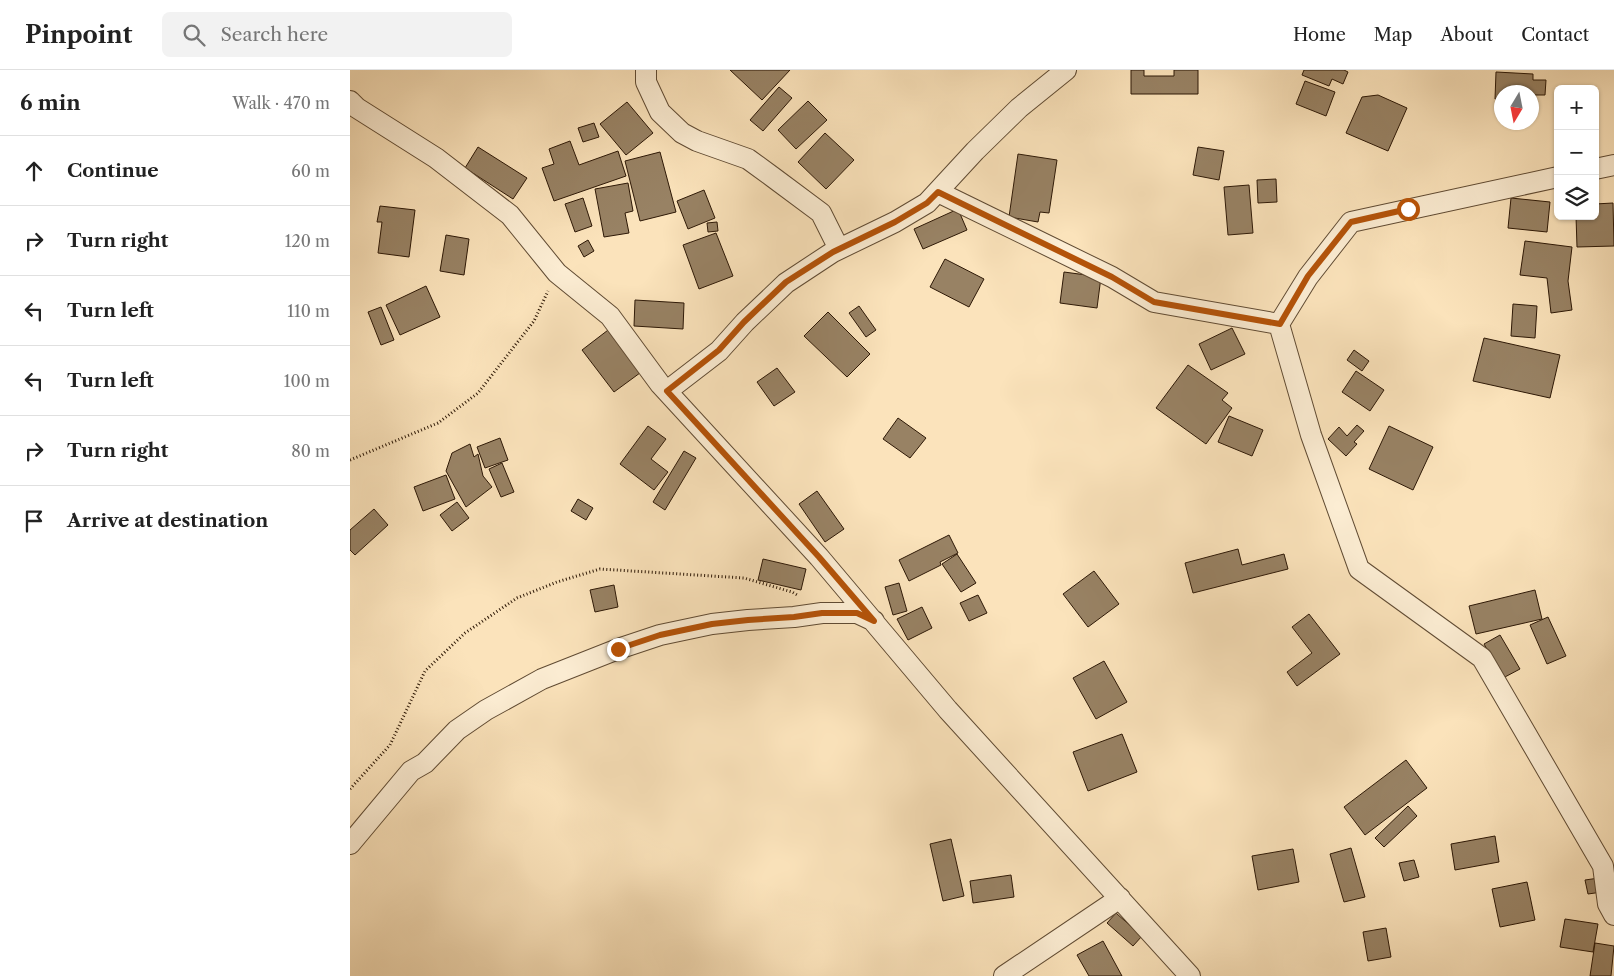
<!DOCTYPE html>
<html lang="en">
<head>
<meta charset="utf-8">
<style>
  :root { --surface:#fff; --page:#f2f2f2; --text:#222; --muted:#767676; --line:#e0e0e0 }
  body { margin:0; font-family:"Libre Caslon Text",serif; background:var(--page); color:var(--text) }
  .controls { position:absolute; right:15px; top:15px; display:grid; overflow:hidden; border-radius:8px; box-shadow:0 1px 4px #0004 }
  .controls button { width:45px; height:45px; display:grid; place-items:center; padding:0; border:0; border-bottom:1px solid var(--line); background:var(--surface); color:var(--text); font:25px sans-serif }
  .compass { position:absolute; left:1144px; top:15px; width:45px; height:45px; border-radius:50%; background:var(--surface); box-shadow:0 1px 4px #0004; rotate:190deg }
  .stop { position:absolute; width:15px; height:15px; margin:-11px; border:4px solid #b45309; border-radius:50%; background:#fff }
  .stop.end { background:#b45309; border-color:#fff; box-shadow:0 1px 5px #0008 }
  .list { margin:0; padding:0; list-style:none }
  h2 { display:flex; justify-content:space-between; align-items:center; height:65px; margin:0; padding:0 20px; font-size:21px }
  h2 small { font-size:16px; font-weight:400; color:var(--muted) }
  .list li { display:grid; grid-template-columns:32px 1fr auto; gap:15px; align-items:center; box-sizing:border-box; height:70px; padding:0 20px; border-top:1px solid var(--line) }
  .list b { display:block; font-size:19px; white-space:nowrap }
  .list em { font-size:16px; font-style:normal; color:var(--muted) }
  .icon { flex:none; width:28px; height:28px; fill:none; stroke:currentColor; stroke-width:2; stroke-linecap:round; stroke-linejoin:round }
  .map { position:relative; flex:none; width:1264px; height:906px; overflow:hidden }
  header { display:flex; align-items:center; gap:30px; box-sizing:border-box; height:70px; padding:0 25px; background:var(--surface); border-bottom:1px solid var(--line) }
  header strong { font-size:24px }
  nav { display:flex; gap:28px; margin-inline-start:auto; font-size:18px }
  .search { width:350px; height:45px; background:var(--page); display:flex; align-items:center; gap:12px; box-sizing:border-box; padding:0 18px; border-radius:8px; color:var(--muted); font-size:19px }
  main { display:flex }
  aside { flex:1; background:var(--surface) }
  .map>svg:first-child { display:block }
  .building { fill:#988264; stroke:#2d1806 }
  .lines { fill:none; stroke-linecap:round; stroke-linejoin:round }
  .minor-casing { stroke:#604b33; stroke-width:22 }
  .path { stroke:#2d1806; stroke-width:3; stroke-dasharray:1 2.5; stroke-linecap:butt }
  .minor { stroke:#fcedd3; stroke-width:20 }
  .route { stroke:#b45309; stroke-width:6 }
</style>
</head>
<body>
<header>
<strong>Pinpoint</strong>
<div class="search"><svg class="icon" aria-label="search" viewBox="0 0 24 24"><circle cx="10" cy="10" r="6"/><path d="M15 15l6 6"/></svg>Search here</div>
<nav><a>Home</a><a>Map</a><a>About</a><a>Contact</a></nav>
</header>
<main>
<aside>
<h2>6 min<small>Walk · 470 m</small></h2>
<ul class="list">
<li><svg class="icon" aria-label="ahead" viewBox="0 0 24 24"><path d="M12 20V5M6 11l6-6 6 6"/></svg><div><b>Continue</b></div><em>60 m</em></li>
<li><svg class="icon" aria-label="right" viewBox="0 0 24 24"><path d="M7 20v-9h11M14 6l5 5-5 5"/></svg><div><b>Turn right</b></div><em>120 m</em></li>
<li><svg class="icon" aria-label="left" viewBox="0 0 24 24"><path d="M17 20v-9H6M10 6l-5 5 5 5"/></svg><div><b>Turn left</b></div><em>110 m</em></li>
<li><svg class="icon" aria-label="left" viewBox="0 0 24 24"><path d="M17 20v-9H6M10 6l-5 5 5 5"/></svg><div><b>Turn left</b></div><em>100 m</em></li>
<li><svg class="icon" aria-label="right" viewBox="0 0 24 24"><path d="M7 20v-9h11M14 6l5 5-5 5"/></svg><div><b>Turn right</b></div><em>80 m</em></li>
<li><svg class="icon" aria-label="arrive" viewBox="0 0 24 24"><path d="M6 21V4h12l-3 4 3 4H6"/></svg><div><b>Arrive at destination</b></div></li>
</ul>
</aside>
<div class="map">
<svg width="1264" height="906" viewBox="0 0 1264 906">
  <rect width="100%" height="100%" fill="#fbe3bb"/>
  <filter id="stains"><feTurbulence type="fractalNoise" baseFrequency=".004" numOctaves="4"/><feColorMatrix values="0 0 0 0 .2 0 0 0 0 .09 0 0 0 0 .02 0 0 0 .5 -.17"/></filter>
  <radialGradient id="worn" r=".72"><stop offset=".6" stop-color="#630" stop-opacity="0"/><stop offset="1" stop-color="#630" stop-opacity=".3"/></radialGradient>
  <path class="building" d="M380,0H440L412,30Z
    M781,0H794V6H824V0H848V24H781Z
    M954,0H994L998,2L993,14L982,9L979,16L952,5Z
    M1146,2L1183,4V10H1196L1195,25H1183L1182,31V22H1152V29H1145Z
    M955,11L985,22L976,46L946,34Z
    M429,17L442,28L413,61L400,50Z
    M1028,25L1057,38L1038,81L996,63L1012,27Z
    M458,31L477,50L446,79L428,60Z
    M277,32L303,63L276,85L250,54Z
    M244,53L249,67L233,72L228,58Z
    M475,63L504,90L476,119L448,92Z
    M220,71L229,95L268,81L276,106L204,131L192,98L204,94L199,79Z
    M128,77L177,108L163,129L115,98Z
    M848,77L874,81L869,110L843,105Z
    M310,82L326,142L290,151L275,91Z
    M668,84L707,90L699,143L690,142L688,152L659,147Z
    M926,109L927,132L908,133L907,110Z
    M278,113L283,141L275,143L279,163L254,167L245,119Z
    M899,115L903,163L878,165L874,117Z
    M354,120L365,148L338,159L327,131Z
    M233,128L242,156L225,162L215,134Z
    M1161,128L1200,132L1197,162L1158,158Z
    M1263,133L1264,176L1227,177L1226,146H1245V134Z
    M30,136L65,140L59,187L28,183L32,152H27Z
    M608,139L617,160L573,179L564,159Z
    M367,152L368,161L358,162L357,153Z
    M366,163L383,206L349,219L333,175Z
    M96,165L119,169L114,205L90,201Z
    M238,170L244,181L234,187L228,176Z
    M1175,171L1222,177L1218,211L1222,240L1201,243L1197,208L1170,205Z
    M595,189L634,209L619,237L580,217Z
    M714,202L751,207L747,238L710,233Z
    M76,216L90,247L50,265L36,235Z
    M285,230L334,233L333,259L284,256Z
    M1163,234L1187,236L1185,268L1161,266Z
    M509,236L526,260L516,267L499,243Z
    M31,237L44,270L31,275L18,242Z
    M478,242L520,284L497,307L454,266Z
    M262,257L294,300L264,322L232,280Z
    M882,258L895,284L861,300L849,274Z
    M1134,268L1210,285L1200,328L1123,311Z
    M1004,280L1019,291L1012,301L997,290Z
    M838,295L878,323L872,330L882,338L856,374L806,338Z
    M427,298L445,322L424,336L407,312Z
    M1006,301L1034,320L1020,341L992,322Z
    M879,346L913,360L902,386L868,372Z
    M548,348L576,368L560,388L533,369Z
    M1007,355L1014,361L1004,372L1007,374L996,386L978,369L989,357L997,366Z
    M298,356L316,369L301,389L318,402L304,420L270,394Z
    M1039,356L1083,377L1063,420L1019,399Z
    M150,368L158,390L135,398L127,377Z
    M120,374L124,387L128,384L133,406L142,417L116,437L96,401L102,383Z
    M334,381L346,388L315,440L303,432Z
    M152,393L164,422L151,427L139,399Z
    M96,405L105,429L73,441L64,417Z
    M467,421L494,459L475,472L449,434Z
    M228,429L243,438L236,450L221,441Z
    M107,432L119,448L102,461L90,445Z
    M24,439L38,455L5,485L0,480V460Z
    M599,465L608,483L590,492L591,495L559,511L549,490Z
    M888,479L892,495L934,484L938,499L843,523L835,493Z
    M607,484L626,513L611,522L592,494Z
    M413,489L456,499L451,520L408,510Z
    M744,501L769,534L738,557L713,524Z
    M549,513L557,541L543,545L535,517Z
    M264,515L268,537L245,542L240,520Z
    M1185,520L1192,549L1126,564L1119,536Z
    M628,525L637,543L619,551L610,533Z
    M572,537L582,558L558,570L547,549Z
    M959,544L990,584L947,616L937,602L962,583L942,557Z
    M1198,547L1216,586L1197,594L1180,555Z
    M1150,565L1170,599L1153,608L1134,574Z
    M754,591L777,632L746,649L723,608Z
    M772,664L787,702L738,721L723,682Z
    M1056,690L1077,718L1015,765L994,737Z
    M1058,736L1067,746L1034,777L1025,768Z
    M1145,766L1149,792L1105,800L1101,774Z
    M601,769L614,826L593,831L580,774Z
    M1001,778L1015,827L994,832L980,784Z
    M943,779L949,812L908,820L902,786Z
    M1064,790L1069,807L1054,811L1049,793Z
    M661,805L664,827L623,833L620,811Z
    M1249,808L1252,822L1238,824L1235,810Z
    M1177,812L1185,850L1150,857L1142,819Z
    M766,843L792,866L783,876L757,853Z
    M1215,849L1248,854L1243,882L1210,877Z
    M1036,858L1041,887L1018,891L1013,862Z
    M753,871L772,906H739L727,885Z
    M1245,873L1264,876L1261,906H1240Z"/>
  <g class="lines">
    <g class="minor-casing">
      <path id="minor" d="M296,0V12L310,42L332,63L347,71L398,89L424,108L471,143L489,179
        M0,31L7,38L86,88L160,145L207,203L260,246L310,314L469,487L598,640L840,906
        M1245,99L1264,95
        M1208,107L1001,152L958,207L929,254L961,365L1009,499L1132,588L1253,796L1258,834L1264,845
        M588,122L762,207L804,232L929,254
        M317,321L369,281L395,252L436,213L483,182L545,152L577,133L625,81L669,38L716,0
        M0,774L61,701L75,693L107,660L136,640L192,609L268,579L310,565L362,554L398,550L444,547L472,543H507L524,551
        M654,906L770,828"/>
    </g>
    <path class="path" d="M0,390L88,353L128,323L184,251L198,221
      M0,719L40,675L75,601L115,563L167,528L207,512L250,499L394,508L442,522L449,526"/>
    <use href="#minor" class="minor"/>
  </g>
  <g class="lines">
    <path class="route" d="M268,579L310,565L362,554L398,550L444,547L472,543H507L524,551L469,487L317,321L369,280L394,252L436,212L483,182L545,152L577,133L588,122L762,207L804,232L930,254L958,206L1001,152L1058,139"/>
  </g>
  <rect width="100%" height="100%" filter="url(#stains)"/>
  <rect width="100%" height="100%" fill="url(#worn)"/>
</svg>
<div class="controls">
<button>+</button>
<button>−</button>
<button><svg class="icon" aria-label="layers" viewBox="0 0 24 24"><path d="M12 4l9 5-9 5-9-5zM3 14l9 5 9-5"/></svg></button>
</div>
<svg class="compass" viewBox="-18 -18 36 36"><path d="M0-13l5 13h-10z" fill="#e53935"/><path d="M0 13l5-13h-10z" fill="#767676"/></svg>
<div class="stop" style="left:1058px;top:139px"></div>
<div class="stop end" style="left:268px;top:579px"></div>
</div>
</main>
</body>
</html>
